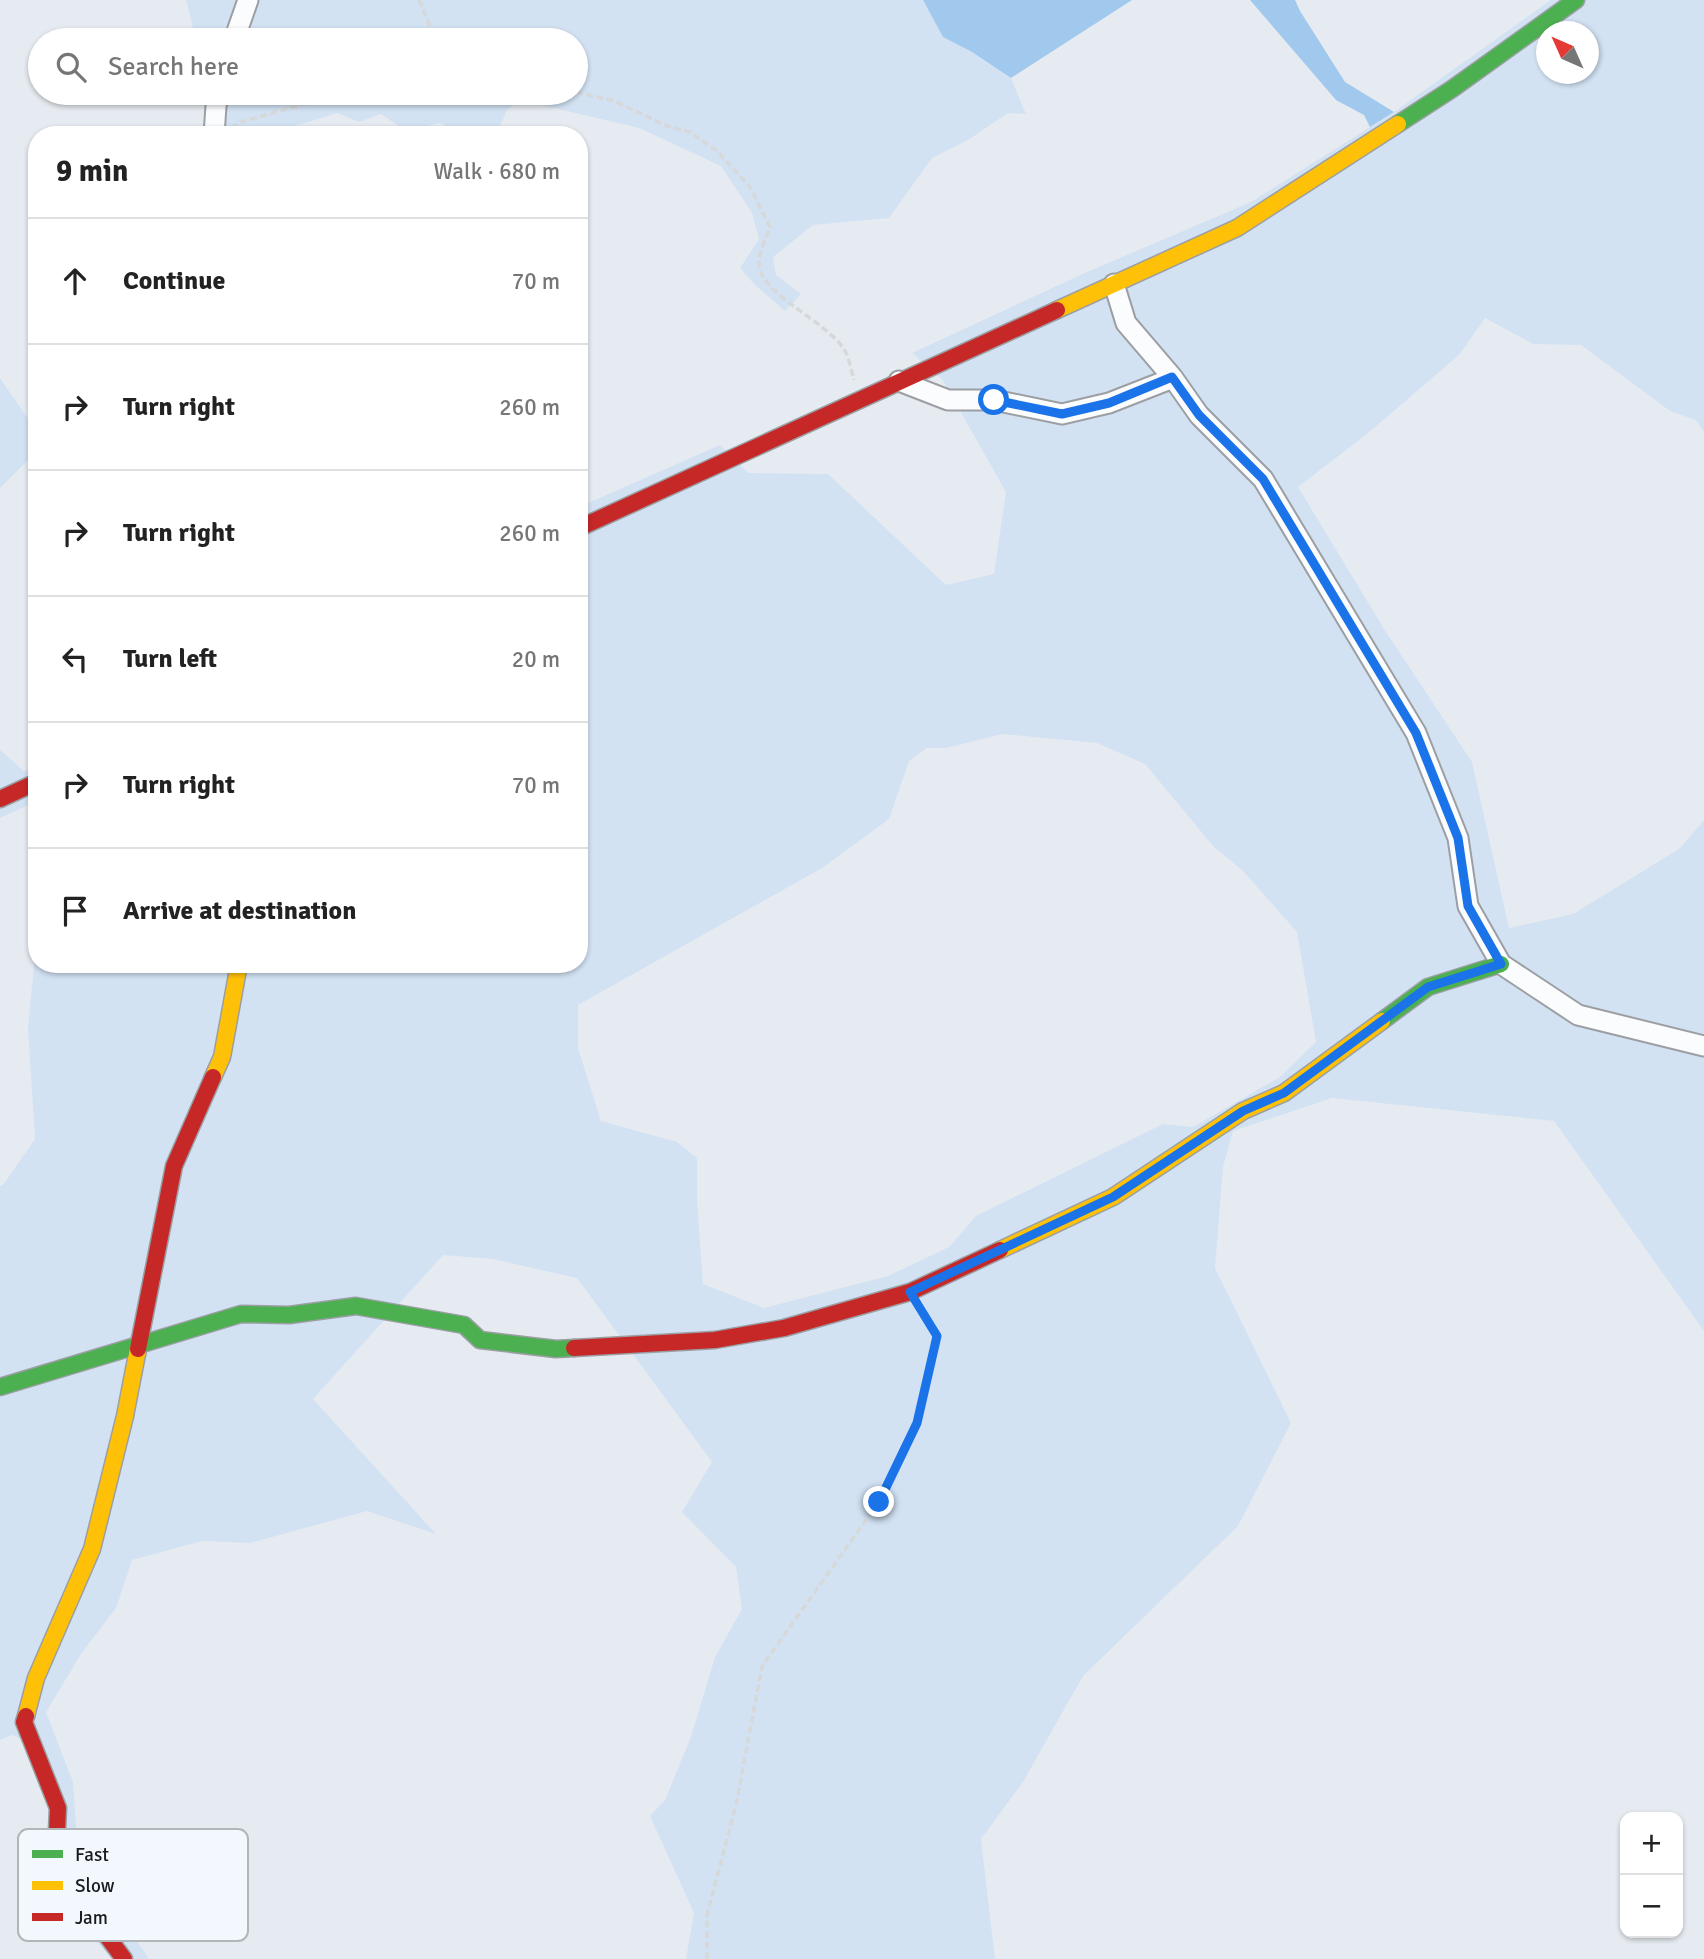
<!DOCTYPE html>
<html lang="en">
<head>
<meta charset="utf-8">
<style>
  :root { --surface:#fff; --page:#f6f6f6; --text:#222; --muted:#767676; --line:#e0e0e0 }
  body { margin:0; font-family:Signika,sans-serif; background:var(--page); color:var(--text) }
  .controls { position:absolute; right:21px; bottom:21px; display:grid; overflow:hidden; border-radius:14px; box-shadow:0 2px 5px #0004 }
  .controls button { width:63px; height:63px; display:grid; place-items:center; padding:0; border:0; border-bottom:2px solid var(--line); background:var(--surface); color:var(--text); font:35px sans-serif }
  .compass { position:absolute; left:1536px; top:21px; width:63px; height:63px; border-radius:50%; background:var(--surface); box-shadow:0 2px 5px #0004; rotate:315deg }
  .stop { position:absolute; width:21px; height:21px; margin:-16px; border:5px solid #1a73e8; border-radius:50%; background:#fff }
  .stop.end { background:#1a73e8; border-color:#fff; box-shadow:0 2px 7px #0008 }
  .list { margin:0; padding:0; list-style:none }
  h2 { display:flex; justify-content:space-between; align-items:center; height:91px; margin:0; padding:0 28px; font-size:30px }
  h2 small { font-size:23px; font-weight:400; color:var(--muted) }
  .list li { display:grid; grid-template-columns:46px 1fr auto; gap:21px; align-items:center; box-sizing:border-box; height:126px; padding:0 28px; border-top:2px solid var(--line) }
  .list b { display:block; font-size:26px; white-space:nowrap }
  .list em { font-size:23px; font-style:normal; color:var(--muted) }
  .icon { flex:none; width:38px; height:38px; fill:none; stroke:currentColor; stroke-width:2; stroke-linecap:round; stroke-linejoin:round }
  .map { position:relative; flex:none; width:1704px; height:1959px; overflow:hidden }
  .search { position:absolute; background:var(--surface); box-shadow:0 2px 5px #0004; left:28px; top:28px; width:560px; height:77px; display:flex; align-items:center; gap:18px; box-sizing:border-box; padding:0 24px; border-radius:38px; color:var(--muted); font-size:26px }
  .panel { position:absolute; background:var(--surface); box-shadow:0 2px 5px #0004; left:28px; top:126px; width:560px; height:847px; border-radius:28px }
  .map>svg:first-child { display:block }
  .green { fill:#d2e2f3; fill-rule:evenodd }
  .forest { fill:#a1c8ed }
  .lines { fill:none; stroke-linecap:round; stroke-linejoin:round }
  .street-casing { stroke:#9b9fa3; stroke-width:23 }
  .fast-casing { stroke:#9b9fa3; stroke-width:19 }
  .slow-casing { stroke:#9b9fa3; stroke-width:19 }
  .jam-casing { stroke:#9b9fa3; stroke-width:19 }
  .path { stroke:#d7d8d9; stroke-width:3.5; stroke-dasharray:7 3.5; stroke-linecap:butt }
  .street { stroke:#fbfcfd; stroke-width:19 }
  .fast { stroke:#4caf50; stroke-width:16 }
  .slow { stroke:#ffc107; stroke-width:16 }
  .jam { stroke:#c62828; stroke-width:16 }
  .route { stroke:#1a73e8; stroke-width:9 }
  .key { fill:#f2f8fe; stroke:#b1b6bb; stroke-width:2 }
  .key-label { font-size:19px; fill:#181b1e }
</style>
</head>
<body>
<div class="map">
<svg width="1704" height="1959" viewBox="0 0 1704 1959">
  <rect width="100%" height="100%" fill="#e6ebf1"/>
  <path class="green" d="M186,0H923L943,37L972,52L1011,78L1026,114L1008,113L968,140L932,158L889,218L813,225L773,257L776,275L801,294L785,311L755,285L740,268L759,239L752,213L721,166L639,128L520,100L507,110L499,128L482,135H464L440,123L406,131L381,114L359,122L337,113L266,135H202L208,93H576V40H196Z
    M1551,0H1704V432L1696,420L1670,411L1581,345L1533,344L1485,318L1460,354L1367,434L1298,487L1386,632L1472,762L1509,928L1573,914L1679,849L1704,820V1331L1554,1121L1332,1098L1233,1131L1223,1167L1215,1268L1291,1423L1238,1526L1083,1676L1023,1782L981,1839L995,1959H686L694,1913L650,1816L665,1800L691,1737L715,1657L742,1609L736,1567L682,1512L712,1462L577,1278L493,1259L443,1255L313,1399L436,1534L367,1511L250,1543L202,1541L132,1560L116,1608L81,1654L46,1712L73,1782L78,1854L149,1959H112L60,1901L49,1856L48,1806L24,1740L12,1735L0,1740V1186L3,1185L35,1139L28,1028L37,934V964H579V507L720,445L748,473L828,474L946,585L994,574L1006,492L942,379L912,353L1087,272L1251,202L1394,112ZM1546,32H1588V74H1546ZM1002,734L1097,743L1145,764L1213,846L1242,870L1297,932L1316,1042L1280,1077L1193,1127L1163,1124L976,1216L949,1247L888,1276L764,1308L703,1284L697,1200V1158L677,1142L601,1121L578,1048V1005L822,868L889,819L909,761L927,748H946Z
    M0,378L37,432V451L0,488Z
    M0,750L24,771L37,768V801L0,818Z"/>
  <path class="forest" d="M923,0H1132L1011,78L972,52L943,37Z
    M1250,0H1295L1300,11L1345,82L1394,112L1370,127L1364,115L1336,100Z"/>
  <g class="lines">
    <g class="street-casing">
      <path id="street" d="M234,40L248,0
        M214,135L216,106L219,93
        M1114,284L1126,323L1173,378L1199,415L1263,479L1416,733L1458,838L1468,906L1501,964L1578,1015L1704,1046
        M899,381L948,400H994L1062,414L1109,403L1173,378"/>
    </g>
    <g class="fast-casing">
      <path id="fast" d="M1398,124L1452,89L1576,0
        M1382,1021L1428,987L1501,964
        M0,1387L241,1314L289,1315L356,1306L464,1325L480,1340L556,1349L574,1348"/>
    </g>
    <g class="slow-casing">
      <path id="slow" d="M1057,310L1237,228L1398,124
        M213,1077L222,1057L239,964
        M1000,1250L1113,1197L1243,1111L1284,1093L1382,1021
        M26,1716L36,1678L92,1549L125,1416L138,1349"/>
    </g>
    <g class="jam-casing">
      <path id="jam" d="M579,528L1057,310
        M0,799L37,782
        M574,1348L715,1340L784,1328L910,1292L1000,1250
        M138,1349L174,1166L213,1077
        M26,1716L24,1722L58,1808L57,1831L69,1885L124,1959"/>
    </g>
    <path class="path" d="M419,0L436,40
      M576,92L614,101L667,126L690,132L717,151L750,187L770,227C766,239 756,257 760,270C768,297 826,322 844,349C849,357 851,370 854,380
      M231,128L241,122L343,93
      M707,1959V1915L736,1805L762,1666L879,1502L917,1423L937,1336L921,1310"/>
    <use href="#street" class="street"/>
    <use href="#fast" class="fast"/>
    <use href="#slow" class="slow"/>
    <use href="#jam" class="jam"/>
  </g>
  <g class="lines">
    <path class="route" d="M879,1502L917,1423L937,1336L910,1292L1113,1197L1243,1111L1284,1093L1428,987L1501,964L1468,906L1458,838L1416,733L1263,479L1199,415L1172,377L1109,403L1062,414L994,400"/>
  </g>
  <rect x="18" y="1829" width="230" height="112" rx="10" class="key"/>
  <rect x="32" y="1850" width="31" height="8" fill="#4caf50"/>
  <rect x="32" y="1881" width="31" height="9" fill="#ffc107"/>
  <rect x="32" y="1913" width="31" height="8" fill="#c62828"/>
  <g class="key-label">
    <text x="75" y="1861">Fast</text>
    <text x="75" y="1892">Slow</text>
    <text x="75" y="1924">Jam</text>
  </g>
</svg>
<div class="controls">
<button>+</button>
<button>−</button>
</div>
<svg class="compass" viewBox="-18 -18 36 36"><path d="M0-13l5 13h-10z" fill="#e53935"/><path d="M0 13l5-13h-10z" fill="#767676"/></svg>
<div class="stop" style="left:994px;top:400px"></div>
<div class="stop end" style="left:879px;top:1502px"></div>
<div class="search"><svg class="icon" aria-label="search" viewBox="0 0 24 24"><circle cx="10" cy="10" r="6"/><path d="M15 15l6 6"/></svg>Search here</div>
<section class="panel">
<h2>9 min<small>Walk · 680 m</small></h2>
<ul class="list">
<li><svg class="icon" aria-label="ahead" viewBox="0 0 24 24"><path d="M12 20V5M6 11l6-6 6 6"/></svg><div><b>Continue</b></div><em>70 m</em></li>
<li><svg class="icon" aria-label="right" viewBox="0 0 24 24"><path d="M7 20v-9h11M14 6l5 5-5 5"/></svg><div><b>Turn right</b></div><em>260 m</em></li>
<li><svg class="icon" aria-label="right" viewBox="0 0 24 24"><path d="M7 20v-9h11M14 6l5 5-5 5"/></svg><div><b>Turn right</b></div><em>260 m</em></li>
<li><svg class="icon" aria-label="left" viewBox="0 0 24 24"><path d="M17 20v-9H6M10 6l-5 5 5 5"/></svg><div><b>Turn left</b></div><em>20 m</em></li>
<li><svg class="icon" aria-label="right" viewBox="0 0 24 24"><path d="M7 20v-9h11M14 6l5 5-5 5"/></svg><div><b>Turn right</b></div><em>70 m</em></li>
<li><svg class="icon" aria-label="arrive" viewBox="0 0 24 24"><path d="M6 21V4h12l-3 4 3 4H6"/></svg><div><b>Arrive at destination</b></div></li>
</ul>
</section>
</div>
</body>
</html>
